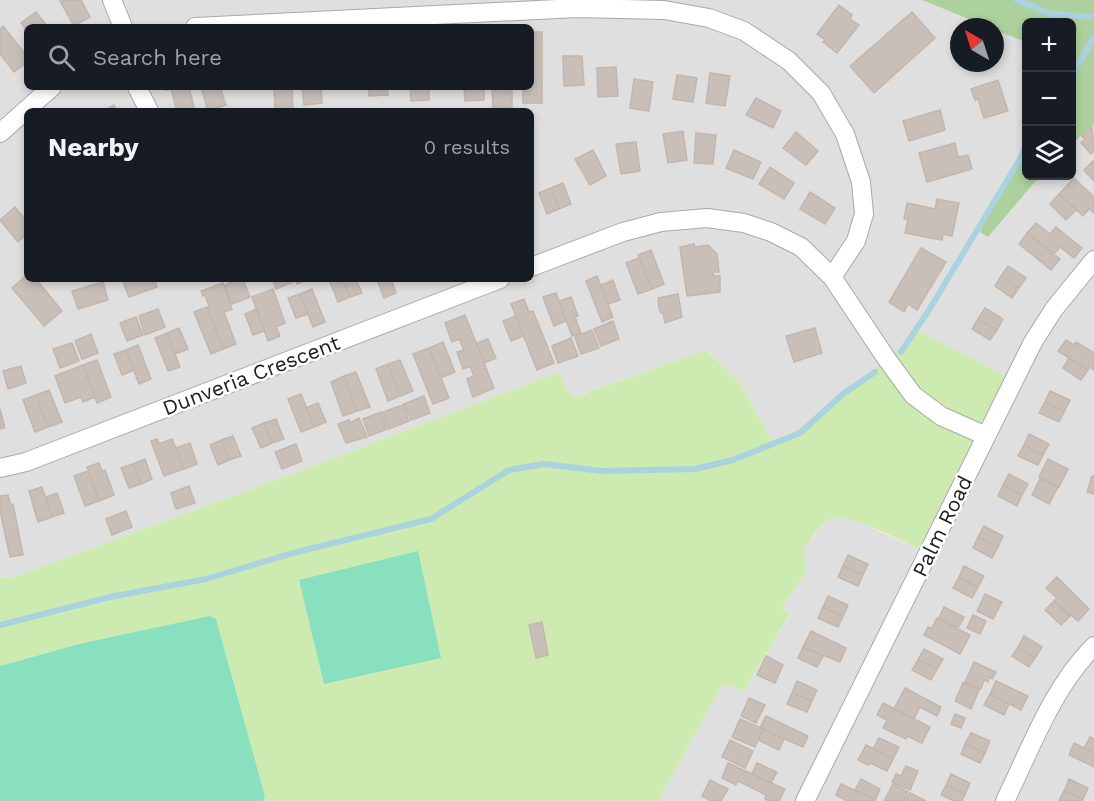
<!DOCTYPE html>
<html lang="en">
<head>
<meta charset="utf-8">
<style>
  :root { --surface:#171b24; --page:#242831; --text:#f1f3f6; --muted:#9ea1a6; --line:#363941 }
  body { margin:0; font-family:"Work Sans",sans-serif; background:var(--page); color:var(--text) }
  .controls { position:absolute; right:18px; top:18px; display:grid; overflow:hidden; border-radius:9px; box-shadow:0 3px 9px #0003 }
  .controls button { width:54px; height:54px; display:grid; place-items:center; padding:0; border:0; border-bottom:2px solid var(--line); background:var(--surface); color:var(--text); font:30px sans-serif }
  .compass { position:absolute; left:950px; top:18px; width:54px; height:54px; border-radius:50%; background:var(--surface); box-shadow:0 3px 9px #0003; rotate:321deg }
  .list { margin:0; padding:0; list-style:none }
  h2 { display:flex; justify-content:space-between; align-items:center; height:78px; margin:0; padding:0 24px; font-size:26px }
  h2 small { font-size:20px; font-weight:400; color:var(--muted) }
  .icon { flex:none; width:33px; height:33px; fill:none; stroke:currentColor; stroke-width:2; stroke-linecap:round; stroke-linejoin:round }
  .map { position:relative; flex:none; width:1094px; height:801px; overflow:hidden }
  .search { position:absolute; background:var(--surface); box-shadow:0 3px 9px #0003; left:24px; top:24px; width:510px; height:66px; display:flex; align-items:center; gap:15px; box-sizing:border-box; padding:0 21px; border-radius:9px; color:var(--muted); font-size:22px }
  .panel { position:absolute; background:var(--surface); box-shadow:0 3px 9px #0003; left:24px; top:108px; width:510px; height:174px; border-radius:9px }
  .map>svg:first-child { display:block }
  .residential { fill:#e0dfdf; fill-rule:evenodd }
  .grass { fill:#cdebb0 }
  .forest { fill:#add19e }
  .pitch { fill:#88e0be }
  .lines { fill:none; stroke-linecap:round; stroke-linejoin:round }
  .stream { stroke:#aad3df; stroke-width:6 }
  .building { fill:#c7bfb8; stroke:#c4b6ab; stroke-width:1.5 }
  .minor-casing { stroke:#a9a9a9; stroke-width:20 }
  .minor { stroke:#fff; stroke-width:18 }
  .labels { text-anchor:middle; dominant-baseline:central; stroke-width:5; stroke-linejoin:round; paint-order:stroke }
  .street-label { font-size:21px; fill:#222; stroke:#fff }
</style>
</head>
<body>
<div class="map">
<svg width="1094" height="801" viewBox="0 0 1094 801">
  <rect width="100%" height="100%" fill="#f2efe9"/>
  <path class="residential" d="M0,0H922L988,27H959V63H995V30L1026,42V140L1003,184L988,236L1040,176H1072V144L1094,124V801H658L723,684L744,691L790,615L780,610L806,573L804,550L822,525L835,517L854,519L927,554L889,359L843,391L798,429L772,441L740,383L706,350L571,398L559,372L305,469L14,577L0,578ZM27,27H531V87H27ZM27,111H531V279H27Z"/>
  <path class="grass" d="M917,330L1013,380L927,554C909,545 848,511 831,519C818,525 812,539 804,550L806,573L781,609L790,614L744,691L723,684L658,801H263L265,796L216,619L79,644L0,666V578L14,577L305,469L559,372L572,398L706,350L740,383L772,441L798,429L843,391L889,359Z"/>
  <path class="forest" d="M922,0H1094V124L1072,144V22H1026V42L995,30V27H988Z
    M1026,140V176H1040L988,237L980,232Z"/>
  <path class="pitch" d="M418,551L441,658L324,684L299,580Z
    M210,616L216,619L265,796L263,801H0V666L79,644Z"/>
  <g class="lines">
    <path class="stream" d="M1017,0L1051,14L1094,17
      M1072,74L1094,37
      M901,352L929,310L1026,149
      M0,625L110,597L206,579L293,553L431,519L509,470L544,464L602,471L695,469L733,460L800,433L843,394L875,372"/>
  </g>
  <path class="building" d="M81,0L90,17L74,26L60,1Z
    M839,5L852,15L850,19L859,25L837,53L823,42L825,40L817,34Z
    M36,12L48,27H27V31L21,23Z
    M912,12L935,38L874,93L850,66Z
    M3,26L27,56V62L14,72L0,54V29Z
    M531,32H542V103H523V87H531Z
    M563,56H582L584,85L564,86Z
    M616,67L618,96L598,97L597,68Z
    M710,73L730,76L725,106L706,103Z
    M677,75L697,78L693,102L673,99Z
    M634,79L653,82L649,111L630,108Z
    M998,80L1008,111L984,118L978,99L975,100L971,89Z
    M166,87H189L195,111H177L171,89L166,90Z
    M201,87H220L226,105L208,111Z
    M274,87H292L293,111H275Z
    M302,87H321L322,103L304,105Z
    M368,87H387L388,95L369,96Z
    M410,87H429V100L411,101Z
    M464,87H484V100L465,101Z
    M492,87H512V107L493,108Z
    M756,98L781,111L773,128L746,115Z
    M114,105L117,111H103Z
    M940,110L945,130L909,141L903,121Z
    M1092,127L1094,151L1091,154L1081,143L1085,139L1082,136Z
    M683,131L687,160L668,163L663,134Z
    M796,132L818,151L806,165L783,148Z
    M696,133L716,135L713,164L694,163Z
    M636,142L640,171L621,174L616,144Z
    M955,143L958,157L968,155L972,169L927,182L919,153Z
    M593,150L606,176L590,185L575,159Z
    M734,150L761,162L753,179L726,168Z
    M1093,161L1094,162V181L1084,170Z
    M770,167L794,183L784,199L759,184Z
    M1074,178L1094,197V213L1089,209L1083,216L1059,194Z
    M563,183L571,204L559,209L551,188Z
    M551,188L559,209L547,214L539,193Z
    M810,192L835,208L825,224L800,209Z
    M1059,194L1076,210L1066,220L1050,204Z
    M937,199L959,203L952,236L943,234L942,240L905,233L908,219H904L907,203L935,209Z
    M15,207L27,222V234L18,242L0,220Z
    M1036,223L1050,234L1056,227L1082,248L1074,258L1060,247L1054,254L1027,233Z
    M1027,233L1060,259L1051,270L1019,244Z
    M694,244V247L708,245L717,254L719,272H713V276H720V292L687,296L680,247Z
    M921,248L946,262L917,310L908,304L904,312L889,302Z
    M651,250L664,284L652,289L638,255Z
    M639,258L652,289L638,294L626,263Z
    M1008,266L1026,278L1019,288L1001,276Z
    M27,275V279H36L62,311L44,326L12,288Z
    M597,276L613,317L602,322L586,281Z
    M1001,276L1019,288L1012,298L995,286Z
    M122,279H154L157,287L129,297Z
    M240,279H243L250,297L232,304L225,285Z
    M272,279H292L293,282L276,289Z
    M295,279H309L297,284Z
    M337,279H342L350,297L338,302L330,282Z
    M342,279H356L362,293L350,297Z
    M377,279H391L396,293L384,298Z
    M613,280L620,300L608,304L601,285Z
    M103,282L108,300L78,309L72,291Z
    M223,283L232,309L224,312L236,344L223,349L207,307L209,306L205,295L203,296L201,291Z
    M273,289L285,323L276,327L280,336L268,341L252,297Z
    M312,289L325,322L313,327L300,294Z
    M556,293L566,321L554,326L543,297Z
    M300,294L308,314L296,318L288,298Z
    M678,294L682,317L665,323L663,313H661L659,308L658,298Z
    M571,297L578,316L575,317L581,333L572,336L559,301Z
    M524,299L529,312L533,311L554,363L537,370L511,304Z
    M207,307L223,349L211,354L194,312Z
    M985,308L1003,319L997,330L978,319Z
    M158,309L165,327L145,335L139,316Z
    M257,309L264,331L253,335L245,314Z
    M465,315L494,388L473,397L467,379L474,376L470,366L463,369L457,352L464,350L459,339L452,342L445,323Z
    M516,316L523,336L511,341L503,321Z
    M136,317L143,335L127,341L120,323Z
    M978,319L997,330L990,340L972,329Z
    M613,321L619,339L601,346L594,329Z
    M179,328L188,349L175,354L167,333Z
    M815,328L822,353L794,362L786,336Z
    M592,330L599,348L581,354L575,337Z
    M167,333L180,367L168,371L155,338Z
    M91,334L98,353L82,359L75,341Z
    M571,338L578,356L558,363L552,346Z
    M488,339L496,358L484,363L477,343Z
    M1066,340L1074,345L1076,342L1094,353V370L1089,367L1088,370L1058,351Z
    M443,342L455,372L441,378L429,348Z
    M72,343L79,361L60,368L53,349Z
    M138,345L151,379L139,384L126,350Z
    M429,348L449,398L433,404L413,354Z
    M126,350L134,370L122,375L114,354Z
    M1069,358L1088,370L1081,380L1063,368Z
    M97,360L111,397L97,403L83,365Z
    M400,360L413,391L400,396L388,364Z
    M388,364L400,396L388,401L376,369Z
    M83,365L95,397L83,402L81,397L65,403L55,376Z
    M21,366L26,383L8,389L3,371Z
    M356,372L370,407L357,411L344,376Z
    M344,376L357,411L343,416L331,382Z
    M49,390L62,422L48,427L36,395Z
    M1050,391L1070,400L1064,412L1045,402Z
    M301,394L314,427L301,432L288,399Z
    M36,395L48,427L35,432L23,400Z
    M424,396L430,413L411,420L404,404Z
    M1045,402L1064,412L1059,422L1039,413Z
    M318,403L326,422L314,427L306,408Z
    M403,405L409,421L389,429L383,412Z
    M0,409L5,428L0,429Z
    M381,412L387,429L369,436L363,419Z
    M359,418L367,437L346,443L338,424L349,420L350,423Z
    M276,419L284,439L272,443L264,423Z
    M264,423L272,443L261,448L252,428Z
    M1029,434L1049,444L1043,455L1024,445Z
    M233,436L241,456L229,460L221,440Z
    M157,439L159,444L172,439L184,469L164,476L151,441Z
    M221,440L229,460L218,465L210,445Z
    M190,443L197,464L184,469L176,448Z
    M296,444L302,461L282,469L275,452Z
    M1024,445L1043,455L1038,465L1018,456Z
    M145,459L152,479L141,484L133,464Z
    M1048,459L1068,469L1059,487L1039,477Z
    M99,463L102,471L105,470L114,495L99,501L87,467Z
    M133,464L141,484L129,488L121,468Z
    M88,471L99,501L85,506L74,476Z
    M1009,474L1028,484L1022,495L1003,485Z
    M1092,476H1094V494L1087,492Z
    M1040,479L1058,487L1049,504L1032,495Z
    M1003,485L1022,495L1017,506L998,496Z
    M189,486L195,503L176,509L171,493Z
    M42,487L52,517L38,522L29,491Z
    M57,493L64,513L52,517L46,497Z
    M8,495L11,506L13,504L23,555L10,557L0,511V496Z
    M126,511L132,527L112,535L106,519Z
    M984,526L1003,536L998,547L978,537Z
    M978,537L998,547L992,558L973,548Z
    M848,555L868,564L863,575L843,566Z
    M843,566L863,575L858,586L838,577Z
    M964,566L984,576L978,587L959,577Z
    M959,577L978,587L972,598L953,588Z
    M1057,577L1089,609L1078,621L1054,601L1057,598L1046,588Z
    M985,594L1002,602L993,619L977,611Z
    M828,596L848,605L843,616L823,607Z
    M1054,601L1070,616L1061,625L1045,610Z
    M823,607L843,616L838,627L818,618Z
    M944,607L964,617L958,628L939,618Z
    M973,615L986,621L980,634L967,628Z
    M937,618L970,635L960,654L924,635L928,627L932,628Z
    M542,622L548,655L536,658L529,625Z
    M811,631L846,648L840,662L803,647Z
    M1024,636L1042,647L1035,658L1018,647Z
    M803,647L823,656L817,667L798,658Z
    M1018,647L1035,658L1029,667L1012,656Z
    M924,649L943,659L937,669L918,660Z
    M766,656L783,665L775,683L757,675Z
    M918,660L937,669L931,680L912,670Z
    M974,662L996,672L992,679L989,677L988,682L984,680L981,689L965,682Z
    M797,681L817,690L812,701L792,693Z
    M996,681L1028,696L1021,710L990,694Z
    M963,683L979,690L971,709L955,701Z
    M905,688L941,707L937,716L920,707L914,719L894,709Z
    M792,693L812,701L807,712L787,704Z
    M990,694L1009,704L1004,715L984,705Z
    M749,698L765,705L756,723L741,716Z
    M883,703L930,727L922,743L907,736L906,739L883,728L887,720L877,715Z
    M955,714L965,718L961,728L951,724Z
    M766,716L808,736L803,747L760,728Z
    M740,719L763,729L755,747L732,737Z
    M763,729L784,739L779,750L758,740Z
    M971,733L990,741L985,753L965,744Z
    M1090,737L1094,739V753L1084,748Z
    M879,738L899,747L893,759L873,749Z
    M730,740L753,751L745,768L722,757Z
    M1074,743L1094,753V767L1069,755Z
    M965,744L985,753L980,763L961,754Z
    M866,745L893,759L887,771L870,763L868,765L858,760Z
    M728,763L785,789L779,801H770L765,799L766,795L738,781L736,785L722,778Z
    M757,763L777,772L771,783L752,774Z
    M906,766L918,771L910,790L892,782L896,774L901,776Z
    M951,774L970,783L965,794L946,785Z
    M861,779L880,789L875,800L855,790Z
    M1069,779L1088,788L1083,799L1064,791Z
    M710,780L728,789L721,801H711L702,796Z
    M841,784L875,800L874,801H847L836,795Z
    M893,784L908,792L904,801H884Z
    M946,785L965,794L962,801H954L941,795Z
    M1064,791L1083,799L1082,801H1059Z
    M910,793L926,801H906Z"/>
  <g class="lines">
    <g class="minor-casing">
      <path id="minor" d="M112,0L123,27
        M195,27L577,8L664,10L709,18L744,31L789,61L821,93L845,134L861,182L864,214L856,241L832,277
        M137,87L149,111
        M0,133L52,87
        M531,267L623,232L661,222L707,218L744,223L771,232L801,247L832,277L886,358L913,395L941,416L986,436
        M0,468L26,462L500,279
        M805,801L1033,342L1054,309L1094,260
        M1005,801C1031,748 1052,688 1094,646"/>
    </g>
    <use href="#minor" class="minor"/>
  </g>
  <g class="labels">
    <g class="street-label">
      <text transform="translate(251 375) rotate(-21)">Dunveria Crescent</text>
      <text transform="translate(942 526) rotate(-64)">Palm Road</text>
    </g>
  </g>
</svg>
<div class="controls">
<button>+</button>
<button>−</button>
<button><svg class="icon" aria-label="layers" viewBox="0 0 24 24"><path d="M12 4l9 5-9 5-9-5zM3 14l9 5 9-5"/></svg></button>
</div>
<svg class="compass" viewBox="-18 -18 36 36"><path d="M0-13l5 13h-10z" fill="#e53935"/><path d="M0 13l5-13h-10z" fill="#9ea1a6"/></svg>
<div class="search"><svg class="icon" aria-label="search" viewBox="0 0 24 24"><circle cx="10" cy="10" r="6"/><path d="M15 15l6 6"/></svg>Search here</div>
<section class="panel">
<h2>Nearby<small>0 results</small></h2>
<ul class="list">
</ul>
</section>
</div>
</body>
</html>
